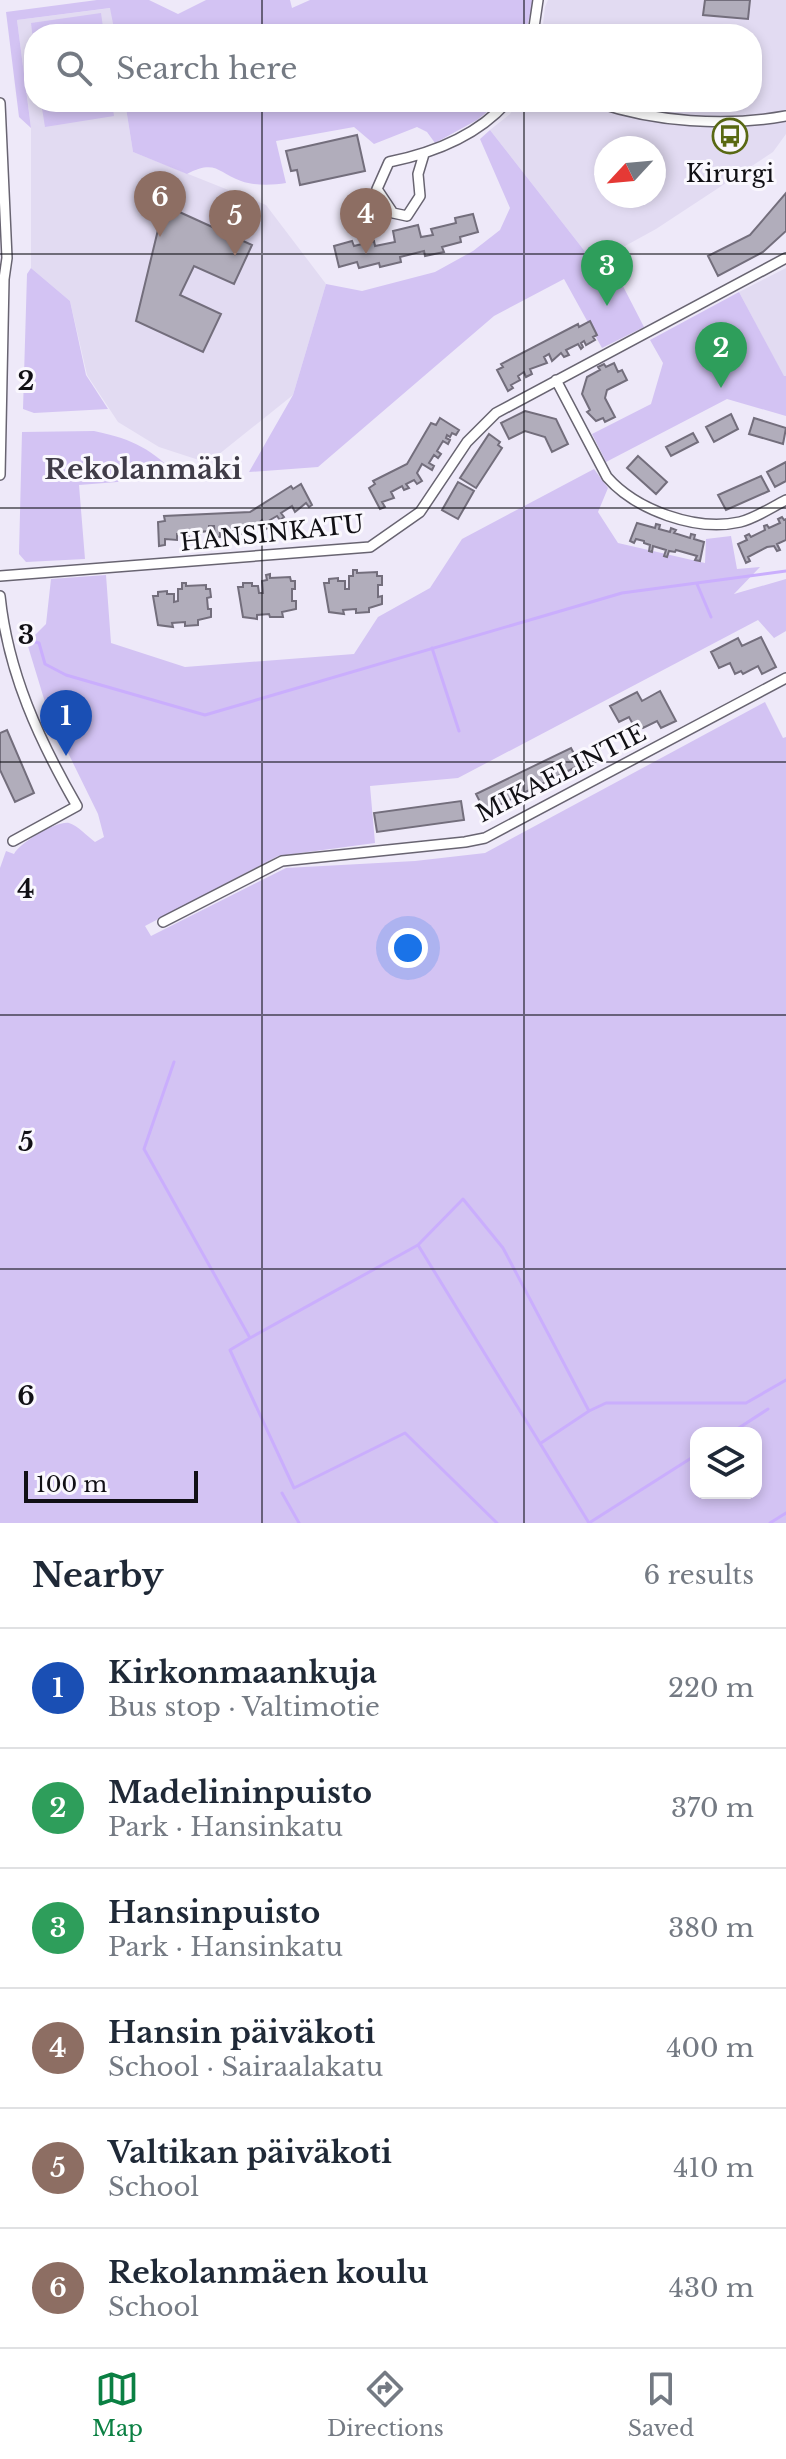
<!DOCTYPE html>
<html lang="en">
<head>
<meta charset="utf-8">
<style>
  :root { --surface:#fff; --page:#f6f6f7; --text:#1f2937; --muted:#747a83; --line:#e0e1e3; --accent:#0b8043 }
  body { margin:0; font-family:"Libre Baskerville",serif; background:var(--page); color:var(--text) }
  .controls { position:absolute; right:24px; bottom:24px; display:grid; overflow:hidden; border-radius:16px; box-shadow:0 4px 12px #0003 }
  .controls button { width:72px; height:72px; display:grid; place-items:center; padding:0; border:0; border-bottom:2px solid var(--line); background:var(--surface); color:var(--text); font:40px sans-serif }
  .compass { position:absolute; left:594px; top:136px; width:72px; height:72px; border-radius:50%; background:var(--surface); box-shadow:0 4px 12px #0003; rotate:244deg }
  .scale { position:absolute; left:24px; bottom:20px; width:174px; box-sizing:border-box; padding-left:8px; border:4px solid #111015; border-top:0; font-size:22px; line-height:28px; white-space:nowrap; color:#111015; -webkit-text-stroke:6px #faf8fe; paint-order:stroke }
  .you { position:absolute; left:408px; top:948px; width:28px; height:28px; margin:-20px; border:6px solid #fff; border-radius:50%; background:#1a73e8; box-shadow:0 0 0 12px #1a73e833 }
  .badge { display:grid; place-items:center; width:52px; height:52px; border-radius:50%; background:var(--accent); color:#fff; font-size:26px; font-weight:700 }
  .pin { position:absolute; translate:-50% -66px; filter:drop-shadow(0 2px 4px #0008) }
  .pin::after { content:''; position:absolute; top:42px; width:28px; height:24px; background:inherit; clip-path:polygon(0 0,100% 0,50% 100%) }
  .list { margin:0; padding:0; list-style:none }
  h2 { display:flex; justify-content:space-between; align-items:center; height:104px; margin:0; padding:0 32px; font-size:34px }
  h2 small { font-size:26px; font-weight:400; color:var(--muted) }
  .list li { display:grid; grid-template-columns:52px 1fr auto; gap:24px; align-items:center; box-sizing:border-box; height:120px; padding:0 32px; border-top:2px solid var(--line) }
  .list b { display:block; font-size:30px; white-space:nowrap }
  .list p { margin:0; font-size:26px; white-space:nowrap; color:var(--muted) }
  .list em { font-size:26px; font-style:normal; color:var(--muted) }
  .icon { flex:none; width:44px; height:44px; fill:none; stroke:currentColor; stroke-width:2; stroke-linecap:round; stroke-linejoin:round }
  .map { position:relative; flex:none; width:786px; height:1523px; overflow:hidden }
  .search { position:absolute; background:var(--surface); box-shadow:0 4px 12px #0003; left:24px; right:24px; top:24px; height:88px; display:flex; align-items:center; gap:20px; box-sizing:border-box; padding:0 28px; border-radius:32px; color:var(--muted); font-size:30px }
  .sheet { height:824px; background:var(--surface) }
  nav { display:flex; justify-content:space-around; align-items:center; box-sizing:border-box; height:112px; border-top:2px solid var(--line); background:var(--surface); font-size:22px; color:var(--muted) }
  nav a { display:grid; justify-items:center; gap:4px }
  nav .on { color:var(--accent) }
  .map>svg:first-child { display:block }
  .built { fill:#e2dbf2; fill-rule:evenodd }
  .green { fill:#d3c3f3; fill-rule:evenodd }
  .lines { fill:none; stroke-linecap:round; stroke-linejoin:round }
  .stream { stroke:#caaefd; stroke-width:3 }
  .building { fill:#b1adbb; stroke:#736e7c; stroke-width:2 }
  .minor-casing { stroke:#686471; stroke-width:12 }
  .minor { stroke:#fff; stroke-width:9 }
  .grid { fill:none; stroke:#111015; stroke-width:2; stroke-opacity:0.55 }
  .labels { text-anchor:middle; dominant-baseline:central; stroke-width:6; stroke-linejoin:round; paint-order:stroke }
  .poi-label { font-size:24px; fill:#111015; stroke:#faf8fe }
  .street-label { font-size:24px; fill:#111015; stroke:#faf8fe }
  .quarter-label { font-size:28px; font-weight:bold; fill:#403c48; stroke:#faf8fe }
  .grid-label { font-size:26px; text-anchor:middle; font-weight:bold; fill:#111015; stroke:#faf8fe; stroke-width:6; stroke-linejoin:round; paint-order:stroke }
</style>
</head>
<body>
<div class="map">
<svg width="786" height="1523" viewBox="0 0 786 1523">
  <rect width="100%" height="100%" fill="#eee9f9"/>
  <path class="built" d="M548,0H786V134L773,152L656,229L594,263L490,130L510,114L518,102H752V34H542L545,7ZM606,148H654V196H606Z
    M111,8L115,34H34V102H125L133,152L266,205L326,284L293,395L208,463L159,447L118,422L87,375L70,301L31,268V128L17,20Z
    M786,268V376L784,377L739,292Z"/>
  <path class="green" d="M97,0H149L178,14L206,0H290L292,8L310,0H534L525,34H115L110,8L17,20L31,128L19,117L6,12Z
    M101,13L104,34H34V48L31,23Z
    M41,102H112L114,116L45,127Z
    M125,102H499L477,120L435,143L427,132L417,127L374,144L354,127L276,141L286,183C273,185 255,186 241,181C218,173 216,159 187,174L133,152Z
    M490,130L594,263L608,257L644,327L602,348L564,279L494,316L318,467L249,472L293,395L326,284L362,291L435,272L473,251L500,230L510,208L480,139Z
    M31,268L70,301L86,375L108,409L34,413L23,409L27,274Z
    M739,292L784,376H786V416L727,399L606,462L592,434L651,404L663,363L650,340Z
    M94,431C137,440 149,449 181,477L79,485L85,559L26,562L19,554L22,432Z
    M594,469L608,488L598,512L618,543L705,563L706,539L731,536L737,569L760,567L734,594L786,579V631L774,638L758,620L458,778L370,786L375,843L278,856L145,926L151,936L286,868L415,861L485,853L765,702L783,738L786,737V1523H0V868L6,851L14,854C20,843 55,821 69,823C77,825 87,836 95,842L104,837L98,814L48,712L27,643L46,624L51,579L106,575L111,643L185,667L354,654L378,617L430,588L462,539ZM696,1433H756V1493H696Z"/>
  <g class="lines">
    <path class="stream" d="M697,584L711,617
      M27,640L39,643L45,664L66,675L205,715L622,593L786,571
      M432,648L459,731
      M174,1062L144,1149L250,1338L418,1245L589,1523L696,1455
      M418,1245L463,1199L503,1248L589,1411
      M250,1338L230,1350L294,1488L405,1433L497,1523
      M731,1433L768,1409
      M541,1443L589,1411L606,1403H746L786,1380
      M282,1493L299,1523
      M770,1523L786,1513"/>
  </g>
  <path class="building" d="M705,0H750L748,19L703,15Z
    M357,135L365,171L300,185L297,170L291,171L286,151Z
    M786,193V231L763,252L718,276L708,256L750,235Z
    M164,205L252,245L234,284L194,266L180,295L221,314L203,352L136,321Z
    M473,214L478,232L460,237L461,242L442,247L444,252L425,256L424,251L400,257L401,262L380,267L379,263L359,268L357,262L339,267L334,246L352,241L354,246L374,241L375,246L395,242L393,231L418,225L421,237L433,235L431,229L456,223L455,218Z
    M590,321L597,335L593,337L595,340L586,345L584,341L581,343L583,347L581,349L578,344L566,350L569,355L564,357L561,353L552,361L549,354L544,357L547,363L530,369L532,374L526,377L524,372L518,376L520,380L511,385L513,388L508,391L497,370L503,367L501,364L578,324L579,327Z
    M614,363L618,372L622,370L627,380L607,390L605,398L615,417L605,422L603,418L596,421L587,412L590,410L582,394L587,377L600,370L598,367L604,364L606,367Z
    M525,411L556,419L568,444L552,452L545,437L525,431L509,439L501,423Z
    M731,414L738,429L714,442L706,427Z
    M440,418L459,430L456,435L452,433L450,437L447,435L446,438L450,440L448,444L443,441L437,451L441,454L438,458L434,455L429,463L434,466L432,470L422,464L417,473L422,481L417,484L414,480L406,484L409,488L404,490L402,486L391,492L394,498L382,502L385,507L380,509L369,488L375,484L373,481L407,464L431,423L436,425Z
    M754,418L786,428L783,444L749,434Z
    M693,433L698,442L671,456L666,447Z
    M489,434L500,442L498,445L502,448L476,488L460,478Z
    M638,456L667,482L656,494L627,468Z
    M786,462V481L775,487L767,472Z
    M761,476L769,491L726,510L718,495Z
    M458,482L474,491L458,519L442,510Z
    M301,484L312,505L309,507L306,503L295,512L292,506L281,513L284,517L280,520L277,516L270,520L273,525L266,529L262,520L251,529H245V534H239V529L232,530V535L227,536V530L220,531V537L215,538L214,526H209V531L200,532V539H194V532L188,533L189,539H184V534H177V540L165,539V545L159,546L158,522L165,521L164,516L250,512L291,486L293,489Z
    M782,517L784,520L786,519V540L777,544L780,550L777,551L774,546L767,547L748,557L750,561L746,563L738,544L747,540L745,536L749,534L751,537L765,530L764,526L767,525L769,528L780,523L778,519Z
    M637,523L655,528L656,524L660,525L659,529L670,532L671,528L676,530L674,533L690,538L691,534L695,535L694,539L704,542L700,561L695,560L697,556L676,550L675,552L669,551L667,557L664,556L666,550L653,546L652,552L649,551L650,545L644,543V541L636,539L634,543L630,541Z
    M353,570H357V573L377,572V576H382V585H378V597L382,596V604L369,608V612L356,613V609L343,610L344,614L329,612L324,583H329V579L338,578V581H345V589H349V576H353Z
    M270,574V578L290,577L291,581H295V589H292V601H296V609L282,612L283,617H270L269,614L257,615V619L243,617L238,587H243V583H252V586H258L259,593H263L262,581L267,580L266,575Z
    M182,583H186V586L206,585V589H210L211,597L207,598L208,609H211V617L198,620V625L185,626V622L172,623L173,627L158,625L153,596H158V592L167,591V594H174V602L178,601V589H182Z
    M761,637L776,667L762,674L758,666L743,674L741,671L735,674L730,663L719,668L711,652L738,638L742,646Z
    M660,691L676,721L661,728L657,721L643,728L641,725L635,728L629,717L619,722L610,706L637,692L642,701Z
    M7,730L34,793L15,802L0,770V733Z
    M571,748L580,765L485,812L476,794Z
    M461,801L464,820L377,832L374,813Z"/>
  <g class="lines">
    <g class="minor-casing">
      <path id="minor" d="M533,34L538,0
        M596,102C655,122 725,127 786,116
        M0,103L7,258L4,279L0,475
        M424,154L418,174L420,196L407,216L393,213L377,189L389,162C433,153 477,136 507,102
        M556,380L607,477C636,510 696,532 740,522C756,518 772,507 786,500
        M0,576L370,547L420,512L467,442L496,413L786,258
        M0,596C8,673 39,740 77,806L13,841
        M163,922L282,861L465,842L485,838L786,678"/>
    </g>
    <use href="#minor" class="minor"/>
  </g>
  <path class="grid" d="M262,0V34M524,0V34M262,102V1523M524,102V1523M0,254H786M0,508H786M0,762H786M0,1015H786M0,1269H786"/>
  <defs>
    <g id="bus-ring" transform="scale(1.8)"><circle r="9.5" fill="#faf8fe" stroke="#596913" stroke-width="1.5"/><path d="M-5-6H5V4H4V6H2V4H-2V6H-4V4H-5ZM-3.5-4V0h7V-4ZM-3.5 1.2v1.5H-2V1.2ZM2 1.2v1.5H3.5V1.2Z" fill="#596913"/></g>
  </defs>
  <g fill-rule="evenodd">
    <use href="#bus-ring" x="730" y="136"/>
  </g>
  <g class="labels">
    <g class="poi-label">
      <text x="730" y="173">Kirurgi</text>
    </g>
    <g class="street-label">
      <text transform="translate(272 533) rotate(-6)">HANSINKATU</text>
      <text transform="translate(561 773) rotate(-27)">MIKAELINTIE</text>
    </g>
    <g class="quarter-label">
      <text x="143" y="469">Rekolanmäki</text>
    </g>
  </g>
  <g class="grid-label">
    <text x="26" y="390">2</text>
    <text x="26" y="644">3</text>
    <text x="26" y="898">4</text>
    <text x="26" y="1151">5</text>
    <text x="26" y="1405">6</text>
  </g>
</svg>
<div class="controls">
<button><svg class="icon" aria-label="layers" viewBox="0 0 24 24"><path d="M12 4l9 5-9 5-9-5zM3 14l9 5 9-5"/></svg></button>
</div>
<svg class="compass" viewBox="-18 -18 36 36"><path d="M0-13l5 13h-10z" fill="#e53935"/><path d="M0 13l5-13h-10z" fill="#747a83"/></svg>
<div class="scale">100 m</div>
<div class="you"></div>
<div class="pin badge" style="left:66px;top:756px;background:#1a4fb4">1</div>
<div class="pin badge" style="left:721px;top:388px;background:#2e9e5b">2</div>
<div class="pin badge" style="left:607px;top:306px;background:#2e9e5b">3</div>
<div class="pin badge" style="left:366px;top:254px;background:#8d6e63">4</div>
<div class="pin badge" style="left:235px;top:256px;background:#8d6e63">5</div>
<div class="pin badge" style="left:160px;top:237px;background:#8d6e63">6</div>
<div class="search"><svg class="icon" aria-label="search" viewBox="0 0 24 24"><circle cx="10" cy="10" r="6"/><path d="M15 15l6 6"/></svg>Search here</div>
</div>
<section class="sheet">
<h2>Nearby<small>6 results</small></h2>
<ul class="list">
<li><span class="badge" style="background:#1a4fb4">1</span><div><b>Kirkonmaankuja</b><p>Bus stop · Valtimotie</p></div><em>220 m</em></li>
<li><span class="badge" style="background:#2e9e5b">2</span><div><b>Madelininpuisto</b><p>Park · Hansinkatu</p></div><em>370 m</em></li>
<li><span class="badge" style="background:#2e9e5b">3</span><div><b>Hansinpuisto</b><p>Park · Hansinkatu</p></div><em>380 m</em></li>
<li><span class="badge" style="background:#8d6e63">4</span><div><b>Hansin päiväkoti</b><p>School · Sairaalakatu</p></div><em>400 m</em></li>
<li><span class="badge" style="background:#8d6e63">5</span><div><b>Valtikan päiväkoti</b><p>School</p></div><em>410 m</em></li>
<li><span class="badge" style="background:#8d6e63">6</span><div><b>Rekolanmäen koulu</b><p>School</p></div><em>430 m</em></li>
</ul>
</section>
<nav>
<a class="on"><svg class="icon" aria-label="map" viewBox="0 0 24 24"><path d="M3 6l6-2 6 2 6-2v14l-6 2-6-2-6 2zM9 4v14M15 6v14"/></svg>Map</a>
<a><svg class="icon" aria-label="directions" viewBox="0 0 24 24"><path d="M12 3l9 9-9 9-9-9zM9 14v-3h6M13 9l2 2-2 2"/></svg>Directions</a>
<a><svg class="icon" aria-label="saved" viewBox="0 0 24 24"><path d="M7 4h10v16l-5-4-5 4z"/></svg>Saved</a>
</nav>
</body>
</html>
